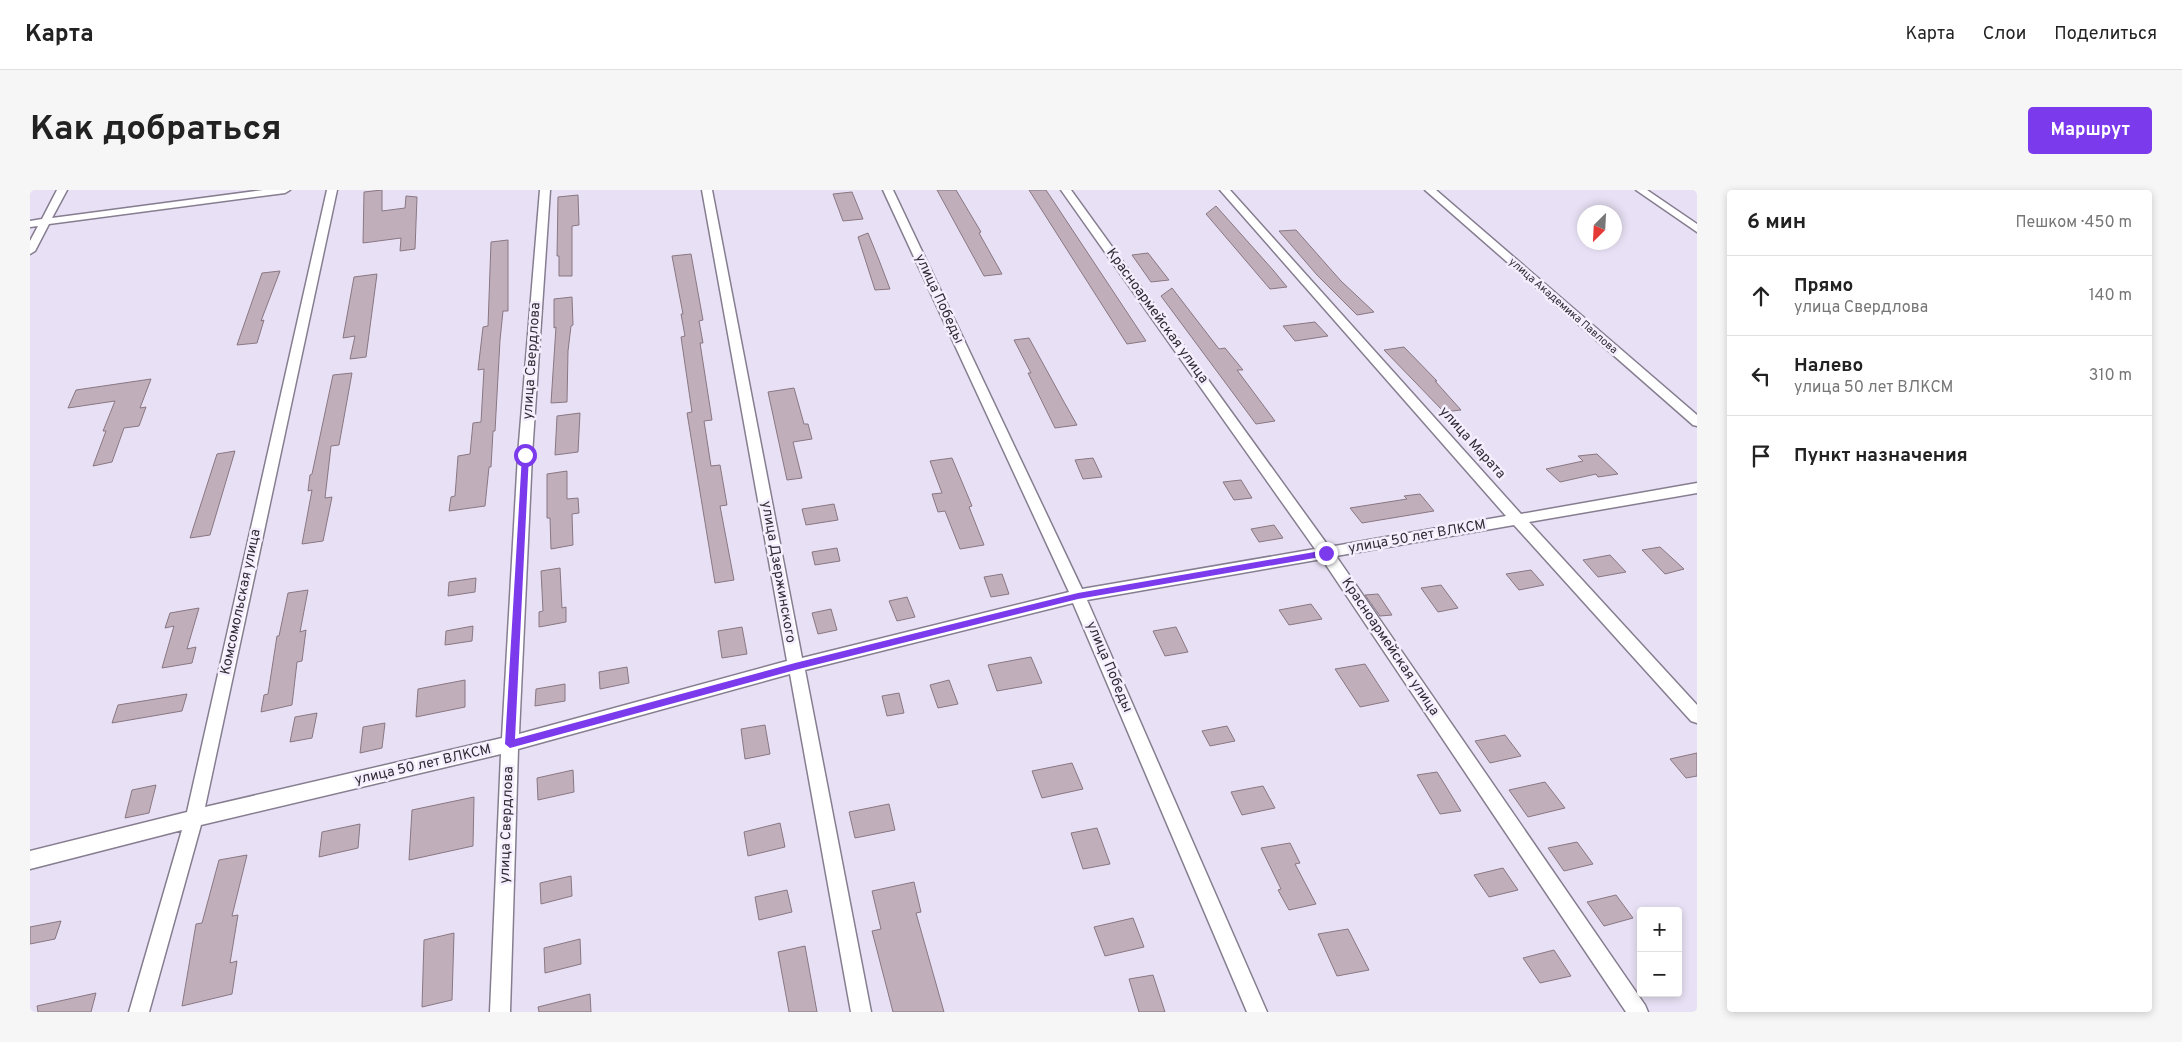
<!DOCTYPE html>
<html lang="ru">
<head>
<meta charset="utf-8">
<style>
  :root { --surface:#fff; --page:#f6f6f6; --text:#222; --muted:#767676; --line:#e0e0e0; --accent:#7c3aed }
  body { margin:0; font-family:Overpass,sans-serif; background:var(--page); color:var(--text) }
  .controls { position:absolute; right:15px; bottom:15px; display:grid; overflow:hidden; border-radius:5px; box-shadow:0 2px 8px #0003 }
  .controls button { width:45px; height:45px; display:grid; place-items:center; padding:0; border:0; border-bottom:1px solid var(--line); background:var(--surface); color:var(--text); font:25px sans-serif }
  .compass { position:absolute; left:1547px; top:15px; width:45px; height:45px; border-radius:50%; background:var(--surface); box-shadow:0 2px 8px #0003; rotate:204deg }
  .stop { position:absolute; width:15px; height:15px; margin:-11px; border:4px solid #7c3aed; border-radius:50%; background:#fff }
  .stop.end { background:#7c3aed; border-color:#fff; box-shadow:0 1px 5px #0008 }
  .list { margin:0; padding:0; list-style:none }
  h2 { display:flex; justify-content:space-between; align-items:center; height:65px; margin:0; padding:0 20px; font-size:21px }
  h2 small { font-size:16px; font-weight:400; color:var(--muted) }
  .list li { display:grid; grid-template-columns:32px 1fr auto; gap:15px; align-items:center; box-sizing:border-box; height:80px; padding:0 20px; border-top:1px solid var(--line) }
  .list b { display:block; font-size:19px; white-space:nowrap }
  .list p { margin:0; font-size:16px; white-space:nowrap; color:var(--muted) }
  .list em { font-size:16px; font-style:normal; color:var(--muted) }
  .icon { flex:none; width:28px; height:28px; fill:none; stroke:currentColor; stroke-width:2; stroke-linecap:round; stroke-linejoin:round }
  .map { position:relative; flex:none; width:1667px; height:822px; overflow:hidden; border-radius:5px }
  header { display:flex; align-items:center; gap:30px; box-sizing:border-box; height:70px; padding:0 25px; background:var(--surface); border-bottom:1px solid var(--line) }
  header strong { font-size:24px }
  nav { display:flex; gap:28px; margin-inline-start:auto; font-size:18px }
  .intro { display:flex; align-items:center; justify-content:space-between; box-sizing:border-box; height:120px; padding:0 30px }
  h1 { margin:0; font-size:35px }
  .button { padding:12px 22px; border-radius:5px; background:var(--accent); color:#fff; font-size:18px; font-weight:700 }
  main { display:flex; gap:30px; padding:0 30px }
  aside { flex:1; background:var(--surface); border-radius:5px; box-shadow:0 2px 8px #0003 }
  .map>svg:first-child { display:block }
  .building { fill:#c1aebb; stroke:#897783 }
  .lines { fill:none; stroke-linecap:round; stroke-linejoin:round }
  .street-casing { stroke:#867e90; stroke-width:3 }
  .street { fill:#fff; fill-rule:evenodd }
  .route { fill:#7c3aed }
  .labels { text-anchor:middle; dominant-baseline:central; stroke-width:5; stroke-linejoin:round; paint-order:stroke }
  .far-street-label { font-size:11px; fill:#302c34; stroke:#f5eefe }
  .street-label { font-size:14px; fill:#302c34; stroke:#f5eefe }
</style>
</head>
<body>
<header>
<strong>Карта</strong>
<nav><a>Карта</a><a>Слои</a><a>Поделиться</a></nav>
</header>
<div class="intro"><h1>Как добраться</h1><a class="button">Маршрут</a></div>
<main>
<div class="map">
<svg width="1667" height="822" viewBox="0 0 1667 822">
  <rect width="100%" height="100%" fill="#e8e0f4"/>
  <path class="building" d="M352,0V21L375,18L376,6L387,7L385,59L370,61L371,48L333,53L334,2Z
    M907,0H926L951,42L949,43L972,84L954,86Z
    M999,0H1016L1116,151L1097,154Z
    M822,2L833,29L813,31L803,4Z
    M548,5L549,35L542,36V86H529V66H527L528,7Z
    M1186,16L1243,80L1257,97L1240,99L1176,24Z
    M1266,40L1311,91L1344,122L1327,125L1287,85L1249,41Z
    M838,43L849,70L860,99L845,100L828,47Z
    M478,50V121H473L470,150L465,241H463L461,277H459L455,316L419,321L421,307L425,306L428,266L440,264L443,233L451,232L454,179L448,180L453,137L458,136L461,52Z
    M1118,63L1139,90L1121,92L1102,65Z
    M661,64L673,130L669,131L673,153H670L682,230L674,231L681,276L690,275L697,315L690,316L704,390L685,393L657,223L662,222L651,147L655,146L651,124H653L642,66Z
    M250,81L231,131L234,130L227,153L207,155L232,83Z
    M347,84L336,167L320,169L325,146L313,148L324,87Z
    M1142,98L1189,159L1195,158L1213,180H1207L1245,231L1226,234L1131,106Z
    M542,107L543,135L541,136L538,161L537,212L521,213L526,137L524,138V109Z
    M1285,132L1298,146L1265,151L1253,136Z
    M999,148L1034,212L1047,235L1025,238L998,183H1001L984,150Z
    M1374,157L1407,191H1405L1431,220L1414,222L1354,160Z
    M322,183L309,255L301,256L295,308L302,307L293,351L272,354L282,300L278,301L280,285L282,284L303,185Z
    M121,189L110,218L116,217L109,236L94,238L82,272L63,276L76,241H73L85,211L38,218L46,200Z
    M764,198L774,234H778L782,249L763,252L772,288L757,290L738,202Z
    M550,223L548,262L525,265L527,226Z
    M205,261L180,345L160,348L187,264Z
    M1567,264L1588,284L1568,287L1566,284L1530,292L1516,279L1553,271L1548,266Z
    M922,268L942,316L939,317L954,355L930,359L915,321L908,322L902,304L912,303L900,271Z
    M1063,268L1072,287L1053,289L1045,270Z
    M537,281V309L548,308L549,323L542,324L543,355L521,359L520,328H517V284Z
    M1211,290L1222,308L1204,310L1193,292Z
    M1390,304L1404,321L1332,333L1320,318L1377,309L1374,306Z
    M804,314L808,330L776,335L772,319Z
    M1244,335L1253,348L1229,352L1221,339Z
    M1630,357L1654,379L1635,384L1612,360Z
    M807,358L810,371L785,375L782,362Z
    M1580,365L1596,382L1568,387L1553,370Z
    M530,378L532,418L536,417V432L509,437V422L513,421L511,381Z
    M1501,380L1514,395L1489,400L1476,384Z
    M972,384L979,404L961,407L954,387Z
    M446,388L445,402L418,406L419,392Z
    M1411,395L1428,418L1408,422L1391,398Z
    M278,400L270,442L276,440L272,471L267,472L262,515L231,522L234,505L238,504L247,446H249L258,403Z
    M1348,404L1362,425L1350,426L1335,405Z
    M877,407L885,427L867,431L859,411Z
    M1281,414L1292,429L1259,435L1249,420Z
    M169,418L157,459L166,457L162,473L132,478L144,436L135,438L140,423Z
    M801,419L807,440L788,444L782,423Z
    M443,436L442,451L415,455L416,441Z
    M712,437L717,464L692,468L688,441Z
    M1146,437L1158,462L1135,466L1123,441Z
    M1001,467L1012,493L967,501L958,475Z
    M1335,474L1359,511L1330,517L1305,479Z
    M597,477L599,493L570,499L569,482Z
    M435,490V517L386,527L388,499Z
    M919,490L928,514L908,518L900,495Z
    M535,494V511L505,516L506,499Z
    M869,503L874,523L857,526L852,506Z
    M157,504L152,521L82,533L88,515Z
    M287,523L282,548L260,552L265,527Z
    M355,533L352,558L330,563L333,537Z
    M735,535L740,564L715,569L711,539Z
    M1197,536L1205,551L1180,556L1172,541Z
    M1475,545L1491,566L1460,573L1445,551Z
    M1667,563V586L1656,588L1640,569Z
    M1042,573L1053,599L1012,608L1002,581Z
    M543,580L544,602L508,610L507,588Z
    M1407,582L1431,621L1410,624L1387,585Z
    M1515,592L1535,618L1498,627L1479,600Z
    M126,595L119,623L95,628L102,600Z
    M1233,596L1245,618L1212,625L1201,602Z
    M444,607L443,656L379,670L382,620Z
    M859,614L865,640L825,648L819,622Z
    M750,633L755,657L718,666L714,642Z
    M330,634L328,658L289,667L292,642Z
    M1067,638L1080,674L1053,679L1041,643Z
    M1547,652L1563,674L1534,681L1518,658Z
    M1260,653L1270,673L1265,674L1286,714L1259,720L1248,700L1251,699L1231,658Z
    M217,665L202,726L208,725L200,773L207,771L202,804L152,816L166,734L172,733L189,670Z
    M1473,678L1488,700L1459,707L1444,685Z
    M541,686L542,706L511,714L510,693Z
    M884,692L891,722L886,723L914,822H863L842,741L851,739L842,701Z
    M757,700L762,722L729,730L725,707Z
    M1586,705L1603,728L1574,736L1557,712Z
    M1103,728L1114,757L1075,766L1064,737Z
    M31,731L25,749L0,754V737Z
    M1318,739L1339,780L1307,786L1288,744Z
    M424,743L422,810L392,817L394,750Z
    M550,749L551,774L515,783L514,758Z
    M775,756L787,822H759L748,762Z
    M1524,760L1541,786L1510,793L1493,768Z
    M1123,785L1135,822H1109L1099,789Z
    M66,803L61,822H8L7,816Z
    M560,804L561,822H509L508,817Z"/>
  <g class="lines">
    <g class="street-casing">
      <path id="street" d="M27,0H37L22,28L233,0H260L255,3L19,34L5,61L0,64V51L8,36L0,37V31L12,29Z
        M297,0H307L175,617L472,548L488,265L510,0H520L502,265L489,544L757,471L672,0H682L772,468L1039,402L853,0H863L1052,399L1285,359L1031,0H1041L1299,357L1476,326L1190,0H1200L1491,324L1667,293V303L1499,332L1667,515V533L1661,531L1484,335L1306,366L1615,815L1618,822H1596L1292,369L1057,410L1237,822H1217L1043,413L775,480L841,822H821L760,484L488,559L480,822H460L471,564L171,635L119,822H99L152,640L0,679V661L157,622Z
        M1395,0H1406L1667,225V236L1663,235Z
        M1606,0H1617L1667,34V42Z"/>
    </g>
    <use href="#street" class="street"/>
  </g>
  <path class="route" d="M495,262L499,265L485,549L765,473L1048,403L1296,360L1299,363L1296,366L1048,409L765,480L480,558L475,554L492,265Z"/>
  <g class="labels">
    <g class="far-street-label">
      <text transform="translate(1533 116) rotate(41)">улица Академика Павлова</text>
    </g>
    <g class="street-label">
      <text transform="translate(909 109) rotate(65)">улица Победы</text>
      <text transform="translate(1127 126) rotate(54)">Красноармейская улица</text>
      <text transform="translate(502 171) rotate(-86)">улица Свердлова</text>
      <text transform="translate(1442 253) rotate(48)">улица Марата</text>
      <text transform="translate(1387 347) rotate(-10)">улица 50 лет ВЛКСМ</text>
      <text transform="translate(748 382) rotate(80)">улица Дзержинского</text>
      <text transform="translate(211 412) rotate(-78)">Комсомольская улица</text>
      <text transform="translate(1360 457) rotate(56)">Красноармейская улица</text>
      <text transform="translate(1079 477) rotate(67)">улица Победы</text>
      <text transform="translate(393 575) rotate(-13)">улица 50 лет ВЛКСМ</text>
      <text transform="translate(477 635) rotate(-88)">улица Свердлова</text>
    </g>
  </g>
</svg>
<div class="controls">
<button>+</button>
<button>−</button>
</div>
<svg class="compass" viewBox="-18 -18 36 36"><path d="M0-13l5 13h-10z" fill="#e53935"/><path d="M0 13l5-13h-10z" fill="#767676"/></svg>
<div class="stop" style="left:495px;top:265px"></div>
<div class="stop end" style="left:1296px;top:363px"></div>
</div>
<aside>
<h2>6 мин<small>Пешком · 450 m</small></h2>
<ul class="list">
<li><svg class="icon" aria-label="ahead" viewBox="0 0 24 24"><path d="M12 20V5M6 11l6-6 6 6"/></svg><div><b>Прямо</b><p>улица Свердлова</p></div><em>140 m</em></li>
<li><svg class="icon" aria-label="left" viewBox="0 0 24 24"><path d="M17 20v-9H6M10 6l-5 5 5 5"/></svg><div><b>Налево</b><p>улица 50 лет ВЛКСМ</p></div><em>310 m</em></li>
<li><svg class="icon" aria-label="arrive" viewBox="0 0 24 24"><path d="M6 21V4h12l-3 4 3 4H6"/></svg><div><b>Пункт назначения</b></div></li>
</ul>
</aside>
</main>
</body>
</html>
